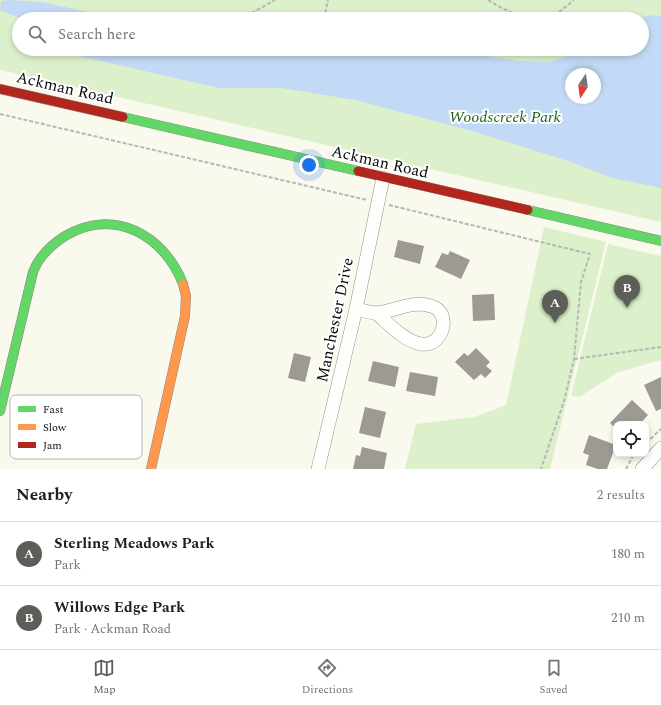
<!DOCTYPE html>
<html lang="en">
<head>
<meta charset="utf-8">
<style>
  :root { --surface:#fff; --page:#f6f6f6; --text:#202124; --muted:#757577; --line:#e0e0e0; --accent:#5e5e59 }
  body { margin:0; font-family:Spectral,serif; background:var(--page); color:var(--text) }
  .controls { position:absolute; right:12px; bottom:12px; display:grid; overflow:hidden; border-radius:8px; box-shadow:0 2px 6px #0003 }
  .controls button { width:36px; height:36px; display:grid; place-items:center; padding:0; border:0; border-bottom:1px solid var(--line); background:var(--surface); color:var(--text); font:20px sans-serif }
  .compass { position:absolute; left:565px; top:68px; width:36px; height:36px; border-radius:50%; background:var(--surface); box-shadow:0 2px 6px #0003; rotate:193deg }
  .you { position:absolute; left:309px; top:165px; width:14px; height:14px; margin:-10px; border:3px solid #fff; border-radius:50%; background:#1a73e8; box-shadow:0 0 0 6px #1a73e833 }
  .badge { display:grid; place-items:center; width:26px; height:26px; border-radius:50%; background:var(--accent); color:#fff; font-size:13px; font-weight:700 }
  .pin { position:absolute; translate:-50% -33px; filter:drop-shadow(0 1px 2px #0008) }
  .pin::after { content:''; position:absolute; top:21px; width:14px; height:12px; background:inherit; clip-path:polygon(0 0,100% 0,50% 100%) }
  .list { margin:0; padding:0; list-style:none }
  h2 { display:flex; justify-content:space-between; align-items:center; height:52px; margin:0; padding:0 16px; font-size:17px }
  h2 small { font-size:13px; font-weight:400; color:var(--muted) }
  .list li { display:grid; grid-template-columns:26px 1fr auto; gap:12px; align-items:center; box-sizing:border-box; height:64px; padding:0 16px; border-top:1px solid var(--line) }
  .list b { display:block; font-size:15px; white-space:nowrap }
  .list p { margin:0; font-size:13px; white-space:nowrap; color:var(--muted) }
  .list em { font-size:13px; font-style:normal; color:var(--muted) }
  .icon { flex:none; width:22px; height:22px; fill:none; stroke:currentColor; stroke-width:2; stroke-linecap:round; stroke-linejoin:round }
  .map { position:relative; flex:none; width:661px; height:469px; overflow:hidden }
  .search { position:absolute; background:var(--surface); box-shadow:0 2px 6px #0003; left:12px; right:12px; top:12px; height:44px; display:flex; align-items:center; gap:10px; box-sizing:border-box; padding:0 14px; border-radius:22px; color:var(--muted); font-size:15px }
  .sheet { height:180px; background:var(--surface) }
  nav { display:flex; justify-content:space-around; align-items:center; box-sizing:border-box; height:56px; border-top:1px solid var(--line); background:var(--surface); font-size:11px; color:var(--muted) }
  nav a { display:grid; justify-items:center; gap:2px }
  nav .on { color:var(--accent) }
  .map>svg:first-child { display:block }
  .green { fill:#dcf1cb; fill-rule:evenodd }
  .water { fill:#c2daf5; fill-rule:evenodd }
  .building { fill:#9c9a93 }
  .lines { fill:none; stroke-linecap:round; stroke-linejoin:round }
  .street-casing { stroke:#92928c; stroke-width:14 }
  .fast-casing { stroke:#888883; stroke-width:10 }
  .slow-casing { stroke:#888883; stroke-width:10 }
  .jam-casing { stroke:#888883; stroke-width:10 }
  .path { stroke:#b7b7b5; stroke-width:2; stroke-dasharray:4 2; stroke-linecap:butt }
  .street { stroke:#fefefc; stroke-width:13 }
  .fast { stroke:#63d668; stroke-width:9 }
  .slow { stroke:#ff974d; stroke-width:9 }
  .jam { stroke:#b3261e; stroke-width:9 }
  .labels { text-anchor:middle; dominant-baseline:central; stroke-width:4; stroke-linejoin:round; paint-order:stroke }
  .street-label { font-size:16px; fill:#0a0a0a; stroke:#fff }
  .park-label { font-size:16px; font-style:italic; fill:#1c621a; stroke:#fff }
  .key { fill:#fff; stroke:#b6b6b6; stroke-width:1 }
  .key-label { font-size:11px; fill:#0a0a0a }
</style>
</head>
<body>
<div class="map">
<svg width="661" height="469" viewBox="0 0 661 469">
  <rect width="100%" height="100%" fill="#f9f9ed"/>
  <path class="green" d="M0,0H661V222L0,70ZM19,19H642V49H19ZM571,74H595V98H571Z
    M544,227L606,242L550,469H405L416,424L474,417L506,405Z
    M608,244L661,256V360L619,372L579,397L571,396Z"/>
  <path class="water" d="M10,0L42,2L120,19H22L0,10L1,1Z
    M653,15L661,16V188L612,178L571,162L472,131L355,100L281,88H219L48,49H446L518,61L548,62L566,57L578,49H642V19H634ZM571,74H595V98H571Z"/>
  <path class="building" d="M398,240L424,246L420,264L394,257Z
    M450,251L470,260L461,279L435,267L442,253L448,255Z
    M494,294L495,320L473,321L472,295Z
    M476,348L490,362L486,366L492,371L485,378L481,374L474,380L455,362L464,353L468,356Z
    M294,353L311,357L305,382L288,378Z
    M373,361L399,367L395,387L368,381Z
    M410,372L438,377L435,396L406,391Z
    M661,377V409L656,411L644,385Z
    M632,400L648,415L640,424H616V429L610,423Z
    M365,407L386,412L380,438L359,433Z
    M589,435L616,445L607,469H598L586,465L589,455L583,453Z
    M362,447L387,453L384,469H353L356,455L360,456Z"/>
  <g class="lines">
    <g class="street-casing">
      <path id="street" d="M356,309C362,310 370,313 377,313C395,311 413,300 431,306C453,312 443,348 421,344C404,341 388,323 376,313
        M318,469L356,309L383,178
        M642,469L661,448"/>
    </g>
    <g class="fast-casing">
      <path id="fast" d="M123,117L358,171
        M528,210L661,241
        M0,411L33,272C39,256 51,245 65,236C114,207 164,235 183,284"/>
    </g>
    <g class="slow-casing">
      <path id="slow" d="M151,469L185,316L186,296L183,284"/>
    </g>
    <g class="jam-casing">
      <path id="jam" d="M0,89L123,117
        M358,171L528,210"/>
    </g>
    <path class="path" d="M488,0C504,10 519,17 539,19
      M241,19L275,0
      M324,19L328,0
      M542,19L559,12L574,0
      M0,114L367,200
      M389,205L590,254L581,282L574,359L564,401L541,469
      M574,359L661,347
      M646,443L661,429
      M626,469L634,454"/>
    <use href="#street" class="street"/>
    <use href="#fast" class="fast"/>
    <use href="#slow" class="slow"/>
    <use href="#jam" class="jam"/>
  </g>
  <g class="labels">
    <g class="street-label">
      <text transform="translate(65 88) rotate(13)">Ackman Road</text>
      <text transform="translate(380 162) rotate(13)">Ackman Road</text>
      <text transform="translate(335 320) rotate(-78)">Manchester Drive</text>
    </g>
    <g class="park-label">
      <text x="505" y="117">Woodscreek Park</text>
    </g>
  </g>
  <rect x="10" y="395" width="132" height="64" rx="6" class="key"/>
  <rect x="18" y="406" width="18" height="6" fill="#63d668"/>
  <rect x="18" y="424" width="18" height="6" fill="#ff974d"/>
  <rect x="18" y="442" width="18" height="6" fill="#b3261e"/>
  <g class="key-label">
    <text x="43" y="413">Fast</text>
    <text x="43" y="431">Slow</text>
    <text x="43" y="449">Jam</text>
  </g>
</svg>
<div class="controls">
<button><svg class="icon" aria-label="locate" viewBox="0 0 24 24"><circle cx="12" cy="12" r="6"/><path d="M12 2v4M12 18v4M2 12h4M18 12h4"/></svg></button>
</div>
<svg class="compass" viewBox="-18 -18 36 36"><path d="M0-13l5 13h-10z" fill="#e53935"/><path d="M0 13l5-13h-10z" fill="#757577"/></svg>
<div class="you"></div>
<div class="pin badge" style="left:555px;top:323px">A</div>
<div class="pin badge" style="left:627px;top:308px">B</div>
<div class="search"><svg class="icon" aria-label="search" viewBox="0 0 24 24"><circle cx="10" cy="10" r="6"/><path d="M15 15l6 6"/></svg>Search here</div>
</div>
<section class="sheet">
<h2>Nearby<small>2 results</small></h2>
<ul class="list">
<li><span class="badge">A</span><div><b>Sterling Meadows Park</b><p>Park</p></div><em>180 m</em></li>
<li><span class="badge">B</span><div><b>Willows Edge Park</b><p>Park · Ackman Road</p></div><em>210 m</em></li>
</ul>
</section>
<nav>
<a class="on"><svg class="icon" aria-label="map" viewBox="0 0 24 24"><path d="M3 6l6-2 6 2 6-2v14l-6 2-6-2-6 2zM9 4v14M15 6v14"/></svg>Map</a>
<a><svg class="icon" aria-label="directions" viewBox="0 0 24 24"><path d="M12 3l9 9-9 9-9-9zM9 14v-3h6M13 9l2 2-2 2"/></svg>Directions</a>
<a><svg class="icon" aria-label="saved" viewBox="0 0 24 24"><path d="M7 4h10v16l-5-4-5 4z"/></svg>Saved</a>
</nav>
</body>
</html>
